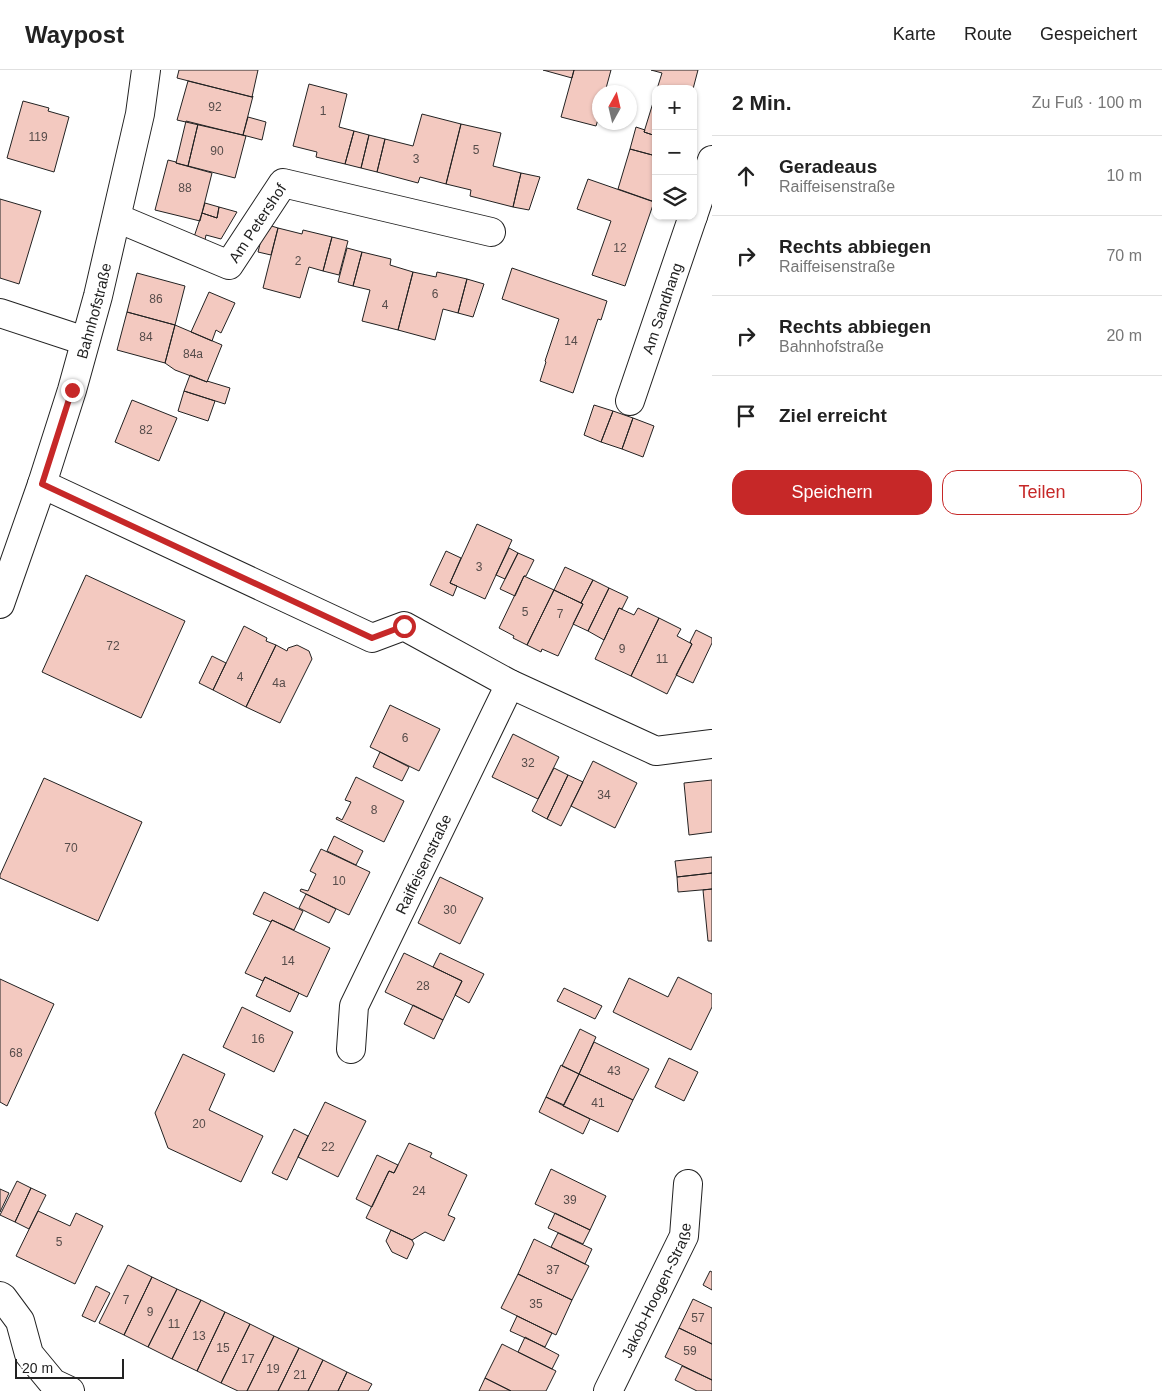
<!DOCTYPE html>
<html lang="de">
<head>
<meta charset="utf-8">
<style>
  :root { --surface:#fff; --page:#f6f6f6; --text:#222; --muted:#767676; --line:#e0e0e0; --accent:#c62828 }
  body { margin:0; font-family:Arial,sans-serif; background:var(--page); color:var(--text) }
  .controls { position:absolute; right:15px; top:15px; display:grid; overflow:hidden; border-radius:10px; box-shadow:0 1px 4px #0004 }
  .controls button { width:45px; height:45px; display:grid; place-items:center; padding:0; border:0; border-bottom:1px solid var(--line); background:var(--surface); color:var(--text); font:25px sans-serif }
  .compass { position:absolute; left:592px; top:15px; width:45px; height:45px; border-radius:50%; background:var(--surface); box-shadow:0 1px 4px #0004; rotate:8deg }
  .scale { position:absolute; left:15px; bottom:12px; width:109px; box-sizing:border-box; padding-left:5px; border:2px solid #222; border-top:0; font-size:14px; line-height:18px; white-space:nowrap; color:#222; -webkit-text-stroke:4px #fff; paint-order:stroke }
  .stop { position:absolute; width:15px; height:15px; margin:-11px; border:4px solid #c62828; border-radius:50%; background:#fff }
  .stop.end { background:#c62828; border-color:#fff; box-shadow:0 1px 5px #0008 }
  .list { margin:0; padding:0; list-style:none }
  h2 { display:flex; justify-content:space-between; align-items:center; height:65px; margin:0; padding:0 20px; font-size:21px }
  h2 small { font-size:16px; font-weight:400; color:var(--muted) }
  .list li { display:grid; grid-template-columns:32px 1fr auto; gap:15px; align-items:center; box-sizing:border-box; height:80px; padding:0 20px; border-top:1px solid var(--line) }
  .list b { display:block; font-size:19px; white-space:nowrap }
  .list p { margin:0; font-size:16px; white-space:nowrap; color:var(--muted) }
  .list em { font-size:16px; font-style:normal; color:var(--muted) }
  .actions { display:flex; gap:10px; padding:15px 20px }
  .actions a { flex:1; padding:11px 0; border:1px solid var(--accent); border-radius:15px; text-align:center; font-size:18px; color:var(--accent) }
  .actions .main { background:var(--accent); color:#fff }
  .icon { flex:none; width:28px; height:28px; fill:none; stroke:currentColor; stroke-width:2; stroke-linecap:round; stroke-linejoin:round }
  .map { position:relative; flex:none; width:712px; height:1321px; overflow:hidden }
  header { display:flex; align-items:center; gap:30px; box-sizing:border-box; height:70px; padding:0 25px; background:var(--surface); border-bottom:1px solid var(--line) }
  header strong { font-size:24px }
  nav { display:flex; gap:28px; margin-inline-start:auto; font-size:18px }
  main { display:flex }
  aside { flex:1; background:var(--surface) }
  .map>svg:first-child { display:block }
  .building { fill:#f3c9c0; stroke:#222 }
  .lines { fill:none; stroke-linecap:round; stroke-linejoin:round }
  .street-casing { stroke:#222; stroke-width:30 }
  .secondary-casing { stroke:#222; stroke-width:30 }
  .street { stroke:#fff; stroke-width:28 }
  .secondary { stroke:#fff; stroke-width:28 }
  .route { stroke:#c62828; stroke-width:6 }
  .labels { text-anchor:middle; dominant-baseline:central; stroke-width:4; stroke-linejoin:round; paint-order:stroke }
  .number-label { font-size:12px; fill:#564c4a }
  .street-label { font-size:15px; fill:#222; stroke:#fff }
</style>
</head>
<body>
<header>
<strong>Waypost</strong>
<nav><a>Karte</a><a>Route</a><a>Gespeichert</a></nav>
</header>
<main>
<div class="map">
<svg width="712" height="1321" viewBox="0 0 712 1321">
  <rect width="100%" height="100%" fill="#fff"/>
  <path class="building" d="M179,0H258L252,27L177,8Z
    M543,0H574L572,8Z
    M574,0H611L605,22H600V43L596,56L561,47Z
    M651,0H698L693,19H657L662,3Z
    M188,11L252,27L253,26L243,65L177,50Z
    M309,14L347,24L339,57L354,61L345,94L316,87L317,82L293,76Z
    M656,23V66L644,62Z
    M23,31L49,38L48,41L69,47L54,102L7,88Z
    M422,44L461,54L446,114L420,107L418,113L377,102L385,69L413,76Z
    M248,47L266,52L262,70L243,65Z
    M186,51L198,54L188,96L176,93Z
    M198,54L246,66L235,108L188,96Z
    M461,54L501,63L493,96L521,103L513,137L470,126L471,120L446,114Z
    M636,57L645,60L644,62L656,66V86L630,79Z
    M354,61L369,65L361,98L345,94Z
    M369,65L385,69L377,102L361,98Z
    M630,79L656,86V121L652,131L618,119Z
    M168,90L176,92V93L212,103L200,151L155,140Z
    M521,103L540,107L529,140L513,137Z
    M588,109L654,132L625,216L592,205L611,151L577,139Z
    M0,129L41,141L19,214L0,208Z
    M205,133L219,137L217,148L202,143Z
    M219,137L237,142L221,169L206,165L205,170L194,167L202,143L217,148Z
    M265,154L278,158L271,185L258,182Z
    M278,158L302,164L303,160L332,167L323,201L309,197L300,228L263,218Z
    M332,167L348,171L339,205L323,201Z
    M347,178L362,182L353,216L338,212Z
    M362,182L391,189L390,195L413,202L398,260L362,251L370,220L353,216Z
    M512,198L607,231L601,250L598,249L573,323L540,311L546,292L545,291L559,249L502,229Z
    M413,202L436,207L437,202L467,209L458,243L443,239L435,270L398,260Z
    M137,203L185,216L175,255L127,242Z
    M467,209L484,214L473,247L458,243Z
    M209,222L235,233L221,263L216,260L212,271L191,262Z
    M127,242L175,255L165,293L117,280Z
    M175,255L222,275L207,312L175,300L165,293Z
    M190,305L207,312V311L230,318L225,334L184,321Z
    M184,321L215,331L208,351L178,341Z
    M132,330L177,348L159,391L115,372Z
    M594,335L613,341L601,372L584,365Z
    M613,341L633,348L622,379L601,372Z
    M633,348L654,356L643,387L622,379Z
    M477,454L512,470L485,529L450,513Z
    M509,478L518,483L505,509L496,505Z
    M446,481L461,488L450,513L457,516L453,526L430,515Z
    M518,483L534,490L526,506H524L515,526L500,519Z
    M565,497L593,510L581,533L554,520Z
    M86,505L185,551L141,648L42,602Z
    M524,506L554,520L527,575L513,568L514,566L499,558Z
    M593,510L609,518L588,561L573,554L583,534L581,533Z
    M609,518L628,527L622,539L619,538L604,570L588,561Z
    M554,520L583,534L558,586L542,579L541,582L527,575Z
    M619,538L634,545L638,538L659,548L631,606L595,589Z
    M659,548L681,559L677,566L692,574L667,624L631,606Z
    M244,556L267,568L266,571L276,575L246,637L213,620Z
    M696,560L712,568V573L693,613L676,605L692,574L690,572Z
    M276,575L287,581L288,578L297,575L309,581L312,589L280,653L246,637Z
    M212,586L226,593L213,620L199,613Z
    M390,635L440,659L419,701L370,677Z
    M513,664L559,687L538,729L492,707Z
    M380,682L409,697L402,711L373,697Z
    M593,691L637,713L615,758L571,736Z
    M554,698L568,705L547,749L532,741Z
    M568,705L583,712L561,756L547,749Z
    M356,707L404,731L384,772L336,749L337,747L342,750L351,732L345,730Z
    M44,708L142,752L98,851L0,808V805Z
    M712,710V762L689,765L684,713Z
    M334,766L363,781L356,795L327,781Z
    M321,779L370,802L349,845L300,821L301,819L308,821L316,804L310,801Z
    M712,787V803L677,807L675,791Z
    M712,803V819L678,822L677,807Z
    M440,807L483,828L460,874L418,853Z
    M712,819V871H708L703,820Z
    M264,822L303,841L294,860L272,850L271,852L253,844Z
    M306,824L336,839L329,853L299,838Z
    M272,850L330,878L307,927L265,907L263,911L245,903Z
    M404,883L462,911L443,950L385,922Z
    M440,883L484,904L469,933L455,925L462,911L433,897Z
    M265,907L299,923L290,942L256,926Z
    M678,907L712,924V937L691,980L613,942L629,908L668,927Z
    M0,909L54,934L7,1036L0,1032Z
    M564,918L602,936L595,949L557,931Z
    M413,935L443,950L434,969L404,954Z
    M242,937L293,962L274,1002L223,977Z
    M580,959L596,967L579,1004L562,996Z
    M594,972L649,999L633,1030L579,1004Z
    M183,984L225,1004L209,1040L263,1066L241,1112L168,1078L155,1043Z
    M669,988L698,1002L684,1031L655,1017Z
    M561,995L579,1004L564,1035L546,1027Z
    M579,1004L633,1030L618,1062L563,1036Z
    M546,1027L590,1049L583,1064L539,1042Z
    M325,1032L366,1051L338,1107L298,1087Z
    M294,1059L308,1066L287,1110L272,1103Z
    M409,1073L432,1083L430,1087L467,1105L448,1145L455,1148L444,1171L425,1162L412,1170L366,1148L389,1101L394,1103Z
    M377,1085L398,1095L394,1103L389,1101L372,1137L356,1129Z
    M551,1099L606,1126L590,1160L535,1134Z
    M17,1111L31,1118L15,1152L0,1145Z
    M31,1118L46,1125L29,1159L15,1152Z
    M0,1119L9,1123L0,1142Z
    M38,1141L70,1156L76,1143L103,1156L75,1214L16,1186Z
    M555,1143L590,1160L583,1174L548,1158Z
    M391,1160L412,1170L414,1174L407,1189L392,1182L386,1171Z
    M558,1163L592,1179L585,1194L551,1177Z
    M534,1169L589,1196L572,1230L518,1204Z
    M128,1195L152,1207L124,1265L99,1253Z
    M710,1201L712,1202V1220L703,1215Z
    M518,1204L572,1230L556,1265L501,1238Z
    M152,1207L177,1219L148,1277L124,1265Z
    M96,1216L110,1223L95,1252L82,1246Z
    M177,1219L201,1230L172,1289L148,1277Z
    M693,1229L712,1238V1274L679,1258Z
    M201,1230L225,1242L197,1301L172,1289Z
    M225,1242L250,1254L221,1313L197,1301Z
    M517,1246L552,1263L545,1277L510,1261Z
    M250,1254L274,1266L247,1321H238L221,1313Z
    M679,1258L712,1274V1310L665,1287Z
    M274,1266L299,1278L278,1321H247Z
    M525,1267L559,1285L552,1299L518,1282Z
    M502,1274L556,1301L546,1321H511L485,1308Z
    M299,1278L323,1290L308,1321H278Z
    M323,1290L347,1302L338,1321H308Z
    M682,1296L712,1310V1321H697L675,1310Z
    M347,1302L372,1314L368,1321H338Z
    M485,1308L511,1321H479Z"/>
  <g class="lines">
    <g class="street-casing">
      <g id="street">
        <path d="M693,146L712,90"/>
        <path id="s1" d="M117,148L229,195L283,113L491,162"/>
        <path d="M0,243L85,271"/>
        <path id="s2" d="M630,331L693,146"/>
        <path d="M42,414L372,568L404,556L510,614L656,681L712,674"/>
        <path id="s3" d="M351,979L354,936L510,614"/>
        <path d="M0,1226L3,1228L20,1251L29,1284L53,1313L70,1321"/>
        <path id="s4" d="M608,1321L684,1166L688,1114"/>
      </g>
    </g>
    <g class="secondary-casing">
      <g id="secondary">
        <path id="s5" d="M0,534L42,414L72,320L98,226L140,44L146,0"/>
      </g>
    </g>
    <use href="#street" class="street"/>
    <use href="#secondary" class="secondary"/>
  </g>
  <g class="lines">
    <path class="route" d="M72,320L42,414L372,568L404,556"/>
  </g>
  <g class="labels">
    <g class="number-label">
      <text x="215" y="37">92</text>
      <text x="323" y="41">1</text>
      <text x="38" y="67">119</text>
      <text x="476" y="80">5</text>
      <text x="217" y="81">90</text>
      <text x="416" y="89">3</text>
      <text x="185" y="118">88</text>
      <text x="620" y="178">12</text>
      <text x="298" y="191">2</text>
      <text x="435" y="224">6</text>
      <text x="156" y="229">86</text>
      <text x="385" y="235">4</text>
      <text x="146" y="267">84</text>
      <text x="571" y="271">14</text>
      <text x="193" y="284">84a</text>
      <text x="146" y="360">82</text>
      <text x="479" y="497">3</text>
      <text x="525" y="542">5</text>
      <text x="560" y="544">7</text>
      <text x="113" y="576">72</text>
      <text x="622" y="579">9</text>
      <text x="662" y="589">11</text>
      <text x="240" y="607">4</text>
      <text x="279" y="613">4a</text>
      <text x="405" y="668">6</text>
      <text x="528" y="693">32</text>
      <text x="604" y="725">34</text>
      <text x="374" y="740">8</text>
      <text x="71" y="778">70</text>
      <text x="339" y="811">10</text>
      <text x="450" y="840">30</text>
      <text x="288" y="891">14</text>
      <text x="423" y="916">28</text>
      <text x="258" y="969">16</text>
      <text x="16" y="983">68</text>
      <text x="614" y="1001">43</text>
      <text x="598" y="1033">41</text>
      <text x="199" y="1054">20</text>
      <text x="328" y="1077">22</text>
      <text x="419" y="1121">24</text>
      <text x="570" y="1130">39</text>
      <text x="59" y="1172">5</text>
      <text x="553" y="1200">37</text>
      <text x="126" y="1230">7</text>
      <text x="536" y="1234">35</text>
      <text x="150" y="1242">9</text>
      <text x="698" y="1248">57</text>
      <text x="174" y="1254">11</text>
      <text x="199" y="1266">13</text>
      <text x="223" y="1278">15</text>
      <text x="690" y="1281">59</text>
      <text x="248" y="1289">17</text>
      <text x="273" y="1299">19</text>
      <text x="300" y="1305">21</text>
    </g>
    <g class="street-label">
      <text stroke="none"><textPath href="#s1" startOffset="172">Am Petershof</textPath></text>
      <text stroke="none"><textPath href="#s2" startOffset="98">Am Sandhang</textPath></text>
      <text stroke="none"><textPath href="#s5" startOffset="308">Bahnhofstraße</textPath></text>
      <text stroke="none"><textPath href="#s3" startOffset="201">Raiffeisenstraße</textPath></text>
      <text stroke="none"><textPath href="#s4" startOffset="112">Jakob-Hoogen-Straße</textPath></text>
    </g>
  </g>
</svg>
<div class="controls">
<button>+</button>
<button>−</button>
<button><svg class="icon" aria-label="layers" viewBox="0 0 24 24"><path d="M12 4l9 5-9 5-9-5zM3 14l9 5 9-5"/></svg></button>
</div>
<svg class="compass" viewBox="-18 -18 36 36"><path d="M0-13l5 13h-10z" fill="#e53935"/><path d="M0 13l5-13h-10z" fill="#767676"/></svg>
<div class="scale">20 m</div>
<div class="stop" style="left:404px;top:556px"></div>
<div class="stop end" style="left:72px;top:320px"></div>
</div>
<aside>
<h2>2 Min.<small>Zu Fuß · 100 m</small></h2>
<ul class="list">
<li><svg class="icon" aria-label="ahead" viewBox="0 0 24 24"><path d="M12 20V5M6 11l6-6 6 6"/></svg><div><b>Geradeaus</b><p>Raiffeisenstraße</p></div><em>10 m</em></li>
<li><svg class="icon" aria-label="right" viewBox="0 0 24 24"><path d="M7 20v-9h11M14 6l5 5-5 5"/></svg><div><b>Rechts abbiegen</b><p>Raiffeisenstraße</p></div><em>70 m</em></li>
<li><svg class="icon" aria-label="right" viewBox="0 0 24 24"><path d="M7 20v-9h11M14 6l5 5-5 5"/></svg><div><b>Rechts abbiegen</b><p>Bahnhofstraße</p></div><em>20 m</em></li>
<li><svg class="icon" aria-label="arrive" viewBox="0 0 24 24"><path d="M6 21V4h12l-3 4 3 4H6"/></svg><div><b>Ziel erreicht</b></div></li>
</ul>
<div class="actions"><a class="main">Speichern</a><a>Teilen</a></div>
</aside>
</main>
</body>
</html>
